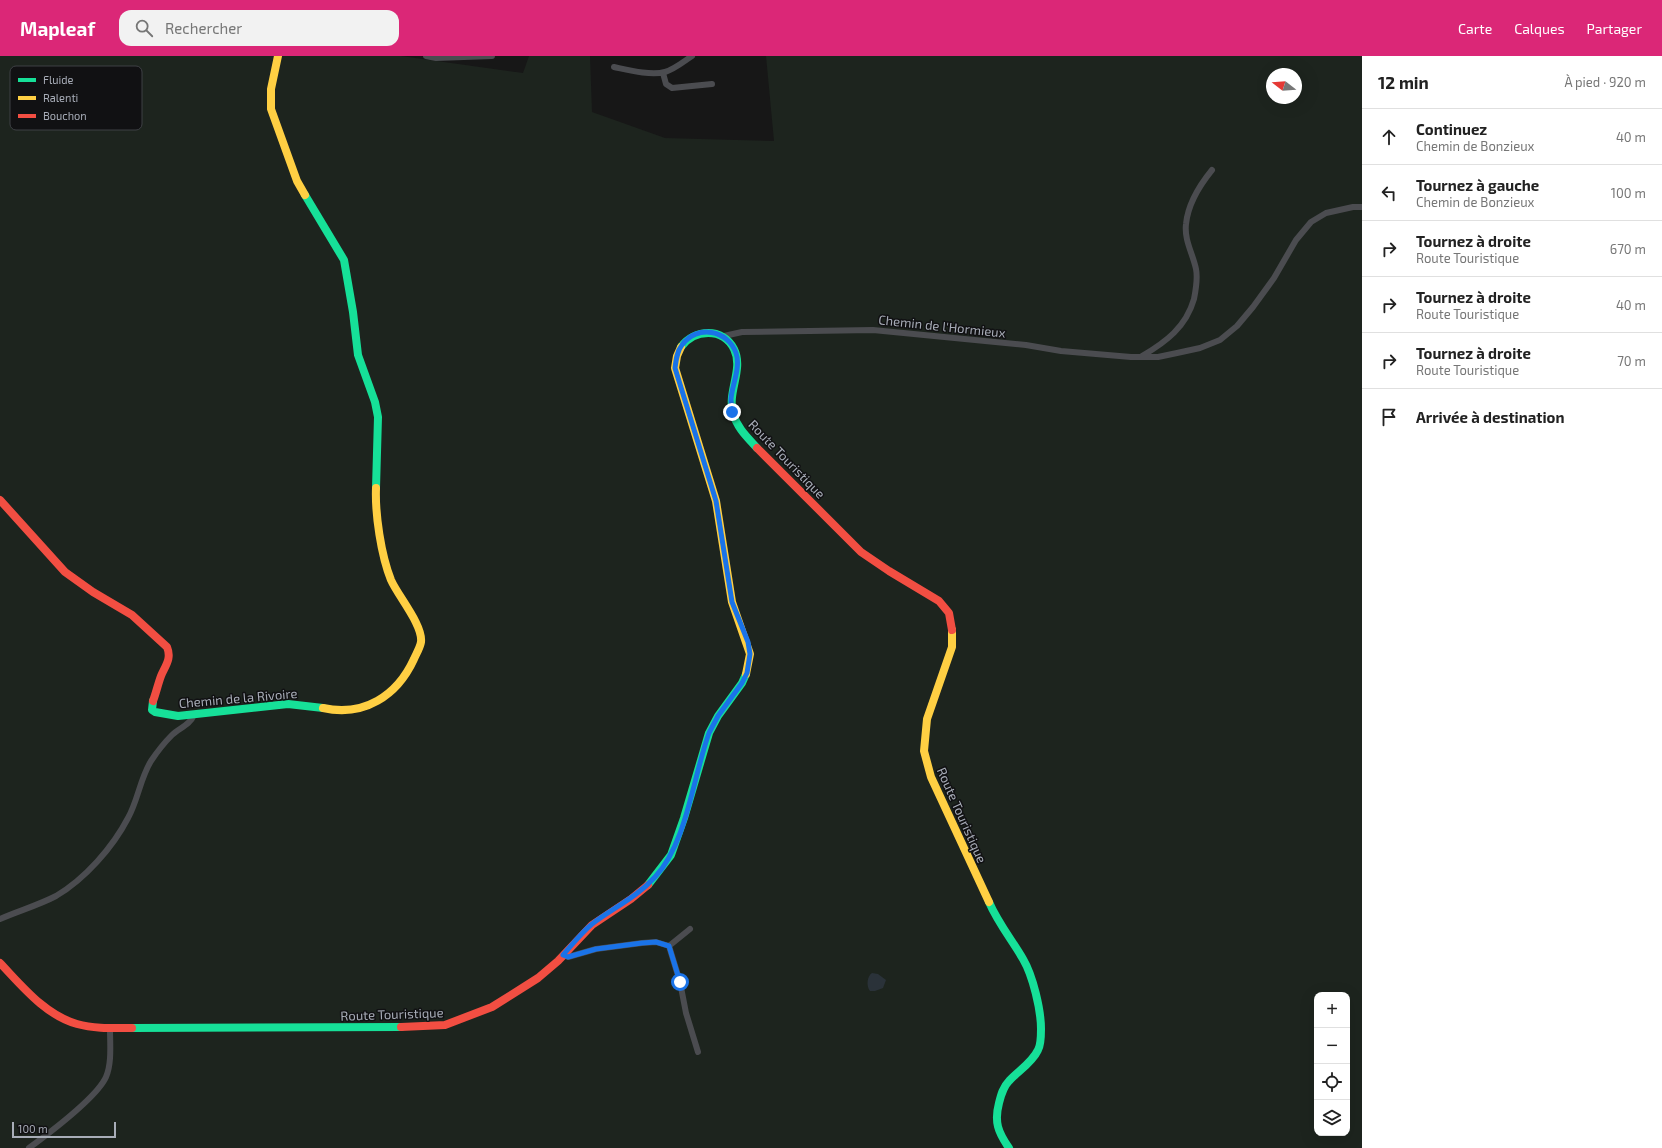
<!DOCTYPE html>
<html lang="fr">
<head>
<meta charset="utf-8">
<style>
  :root { --surface:#fff; --page:#f2f2f2; --text:#222; --muted:#767676; --line:#e0e0e0; --accent:#db2777 }
  body { margin:0; font-family:"Exo 2",sans-serif; background:var(--page); color:var(--text) }
  .controls { position:absolute; right:12px; bottom:12px; display:grid; overflow:hidden; border-radius:8px; box-shadow:0 4px 16px #0002 }
  .controls button { width:36px; height:36px; display:grid; place-items:center; padding:0; border:0; border-bottom:1px solid var(--line); background:var(--surface); color:var(--text); font:20px sans-serif }
  .compass { position:absolute; left:1266px; top:12px; width:36px; height:36px; border-radius:50%; background:var(--surface); box-shadow:0 4px 16px #0002; rotate:287deg }
  .scale { position:absolute; left:12px; bottom:10px; width:104px; box-sizing:border-box; padding-left:4px; border:2px solid #a8adb8; border-top:0; font-size:11px; line-height:14px; white-space:nowrap; color:#a8adb8; -webkit-text-stroke:3px #111113; paint-order:stroke }
  .stop { position:absolute; width:12px; height:12px; margin:-9px; border:3px solid #1a73e8; border-radius:50%; background:#fff }
  .stop.end { background:#1a73e8; border-color:#fff; box-shadow:0 1px 4px #0008 }
  .list { margin:0; padding:0; list-style:none }
  h2 { display:flex; justify-content:space-between; align-items:center; height:52px; margin:0; padding:0 16px; font-size:17px }
  h2 small { font-size:13px; font-weight:400; color:var(--muted) }
  .list li { display:grid; grid-template-columns:26px 1fr auto; gap:12px; align-items:center; box-sizing:border-box; height:56px; padding:0 16px; border-top:1px solid var(--line) }
  .list b { display:block; font-size:15px; white-space:nowrap }
  .list p { margin:0; font-size:13px; white-space:nowrap; color:var(--muted) }
  .list em { font-size:13px; font-style:normal; color:var(--muted) }
  .icon { flex:none; width:22px; height:22px; fill:none; stroke:currentColor; stroke-width:2; stroke-linecap:round; stroke-linejoin:round }
  .map { position:relative; flex:none; width:1362px; height:1092px; overflow:hidden }
  header { display:flex; align-items:center; gap:24px; box-sizing:border-box; height:56px; padding:0 20px; background:var(--accent); color:#fff }
  header strong { font-size:19px }
  nav { display:flex; gap:22px; margin-inline-start:auto; font-size:14px }
  .search { width:280px; height:36px; background:var(--page); display:flex; align-items:center; gap:10px; box-sizing:border-box; padding:0 14px; border-radius:12px; color:var(--muted); font-size:15px }
  main { display:flex }
  aside { flex:1; background:var(--surface) }
  .map>svg:first-child { display:block }
  .green { fill:#1d241e; fill-rule:evenodd }
  .water { fill:#2a3239 }
  .lines { fill:none; stroke-linecap:round; stroke-linejoin:round }
  .street { stroke:#4b4c50; stroke-width:6 }
  .fast { stroke:#16e098; stroke-width:8 }
  .slow { stroke:#ffcf43; stroke-width:8 }
  .jam { stroke:#f24e42; stroke-width:8 }
  .route { stroke:#1a73e8; stroke-width:5 }
  .labels { text-anchor:middle; dominant-baseline:central; stroke-width:3; stroke-linejoin:round; paint-order:stroke }
  .street-label { font-size:13px; fill:#a8adb8; stroke:#111113 }
  .key { fill:#111113; stroke:#3e4045; stroke-width:1 }
  .key-label { font-size:11px; fill:#a8adb8 }
</style>
</head>
<body>
<header>
<strong>Mapleaf</strong>
<div class="search"><svg class="icon" aria-label="search" viewBox="0 0 24 24"><circle cx="10" cy="10" r="6"/><path d="M15 15l6 6"/></svg>Rechercher</div>
<nav><a>Carte</a><a>Calques</a><a>Partager</a></nav>
</header>
<main>
<div class="map">
<svg width="1362" height="1092" viewBox="0 0 1362 1092">
  <rect width="100%" height="100%" fill="#171717"/>
  <path class="green" d="M0,0H401L523,17L529,0H590L592,56L665,82L774,85L766,0H1362V1092H0ZM1272,18H1296V42H1272ZM1317,939H1347V1077H1317Z"/>
  <path class="water" d="M872,917L878,918L886,924L883,932L875,935H870C866,930 867,920 872,917Z"/>
  <g class="lines">
    <path class="street" d="M426,0L436,2L492,0
      M614,11C628,14 651,20 665,16C675,13 683,6 692,0
      M663,17L666,28L672,32L712,28
      M724,280L742,276L873,274L1026,289L1061,295L1131,301H1158L1177,297L1200,292L1220,284L1237,270L1253,251L1274,222L1296,184L1311,166L1326,157L1353,151H1362
      M1142,300C1166,286 1186,271 1194,243C1196,233 1198,223 1196,213C1193,198 1184,184 1186,168C1188,148 1199,130 1212,114
      M0,863C18,855 39,849 56,840C85,823 113,791 128,762C138,744 140,723 151,705C157,696 164,687 172,679C179,672 190,669 194,659
      M669,890L690,873
      M563,899L568,901L596,893L642,887L656,886L669,890L680,926L686,957L698,996
      M29,1092C48,1078 97,1041 106,1021C112,1007 110,988 110,973"/>
    <path class="fast" d="M305,139L344,204L353,256L358,299L375,346L378,361L376,432
      M681,291C694,273 723,271 734,293C744,313 727,336 733,357C737,372 747,381 757,392
      M153,645L152,654L155,656L178,660L288,648L323,652
      M648,829L671,799L684,762L709,677L718,660L742,627L746,618
      M989,846C998,867 1012,884 1023,903C1033,920 1041,954 1041,973C1041,979 1041,989 1038,994C1032,1007 1018,1015 1009,1025C1003,1031 1001,1039 999,1047C994,1066 998,1076 1009,1092
      M132,972L401,971"/>
    <path class="slow" d="M278,0L271,33V53L297,125L305,139
      M681,291L677,300L675,312L716,445L732,546L750,598L746,618
      M952,574V591L927,663L924,695L931,721L989,846
      M323,652C364,661 397,640 414,603C416,598 420,592 421,586C423,569 398,540 391,524C381,499 375,458 376,432"/>
    <path class="jam" d="M757,392L861,496L889,515L939,545L949,557L952,574
      M0,444L65,516L93,536L132,559L167,591C172,603 165,610 161,620C158,628 156,637 153,645
      M0,907C22,930 45,959 77,968C95,973 114,972 132,972
      M401,971L445,969L492,951L538,922L558,905L592,869L631,843L648,829"/>
  </g>
  <g class="lines">
    <path class="route" d="M680,926L669,890L656,886L642,887L596,893L568,901L563,899C572,889 581,877 592,868C613,852 637,841 655,821C687,787 693,721 709,677L718,660L742,627L747,617L750,598L748,586L732,546L716,445L675,312C676,304 677,295 682,289C697,268 728,274 736,297C741,311 732,329 731,343C731,347 732,352 732,356"/>
  </g>
  <g class="labels">
    <g class="street-label">
      <text transform="translate(942 270) rotate(6)">Chemin de l'Hormieux</text>
      <text transform="translate(787 403) rotate(46)">Route Touristique</text>
      <text transform="translate(238 642) rotate(-5)">Chemin de la Rivoire</text>
      <text transform="translate(962 759) rotate(66)">Route Touristique</text>
      <text transform="translate(392 958) rotate(-2)">Route Touristique</text>
    </g>
  </g>
  <rect x="10" y="10" width="132" height="64" rx="6" class="key"/>
  <rect x="18" y="22" width="18" height="4" fill="#16e098"/>
  <rect x="18" y="40" width="18" height="4" fill="#ffcf43"/>
  <rect x="18" y="58" width="18" height="4" fill="#f24e42"/>
  <g class="key-label">
    <text x="43" y="28">Fluide</text>
    <text x="43" y="46">Ralenti</text>
    <text x="43" y="64">Bouchon</text>
  </g>
</svg>
<div class="controls">
<button>+</button>
<button>−</button>
<button><svg class="icon" aria-label="locate" viewBox="0 0 24 24"><circle cx="12" cy="12" r="6"/><path d="M12 2v4M12 18v4M2 12h4M18 12h4"/></svg></button>
<button><svg class="icon" aria-label="layers" viewBox="0 0 24 24"><path d="M12 4l9 5-9 5-9-5zM3 14l9 5 9-5"/></svg></button>
</div>
<svg class="compass" viewBox="-18 -18 36 36"><path d="M0-13l5 13h-10z" fill="#e53935"/><path d="M0 13l5-13h-10z" fill="#767676"/></svg>
<div class="scale">100 m</div>
<div class="stop" style="left:680px;top:926px"></div>
<div class="stop end" style="left:732px;top:356px"></div>
</div>
<aside>
<h2>12 min<small>À pied · 920 m</small></h2>
<ul class="list">
<li><svg class="icon" aria-label="ahead" viewBox="0 0 24 24"><path d="M12 20V5M6 11l6-6 6 6"/></svg><div><b>Continuez</b><p>Chemin de Bonzieux</p></div><em>40 m</em></li>
<li><svg class="icon" aria-label="left" viewBox="0 0 24 24"><path d="M17 20v-9H6M10 6l-5 5 5 5"/></svg><div><b>Tournez à gauche</b><p>Chemin de Bonzieux</p></div><em>100 m</em></li>
<li><svg class="icon" aria-label="right" viewBox="0 0 24 24"><path d="M7 20v-9h11M14 6l5 5-5 5"/></svg><div><b>Tournez à droite</b><p>Route Touristique</p></div><em>670 m</em></li>
<li><svg class="icon" aria-label="right" viewBox="0 0 24 24"><path d="M7 20v-9h11M14 6l5 5-5 5"/></svg><div><b>Tournez à droite</b><p>Route Touristique</p></div><em>40 m</em></li>
<li><svg class="icon" aria-label="right" viewBox="0 0 24 24"><path d="M7 20v-9h11M14 6l5 5-5 5"/></svg><div><b>Tournez à droite</b><p>Route Touristique</p></div><em>70 m</em></li>
<li><svg class="icon" aria-label="arrive" viewBox="0 0 24 24"><path d="M6 21V4h12l-3 4 3 4H6"/></svg><div><b>Arrivée à destination</b></div></li>
</ul>
</aside>
</main>
</body>
</html>
